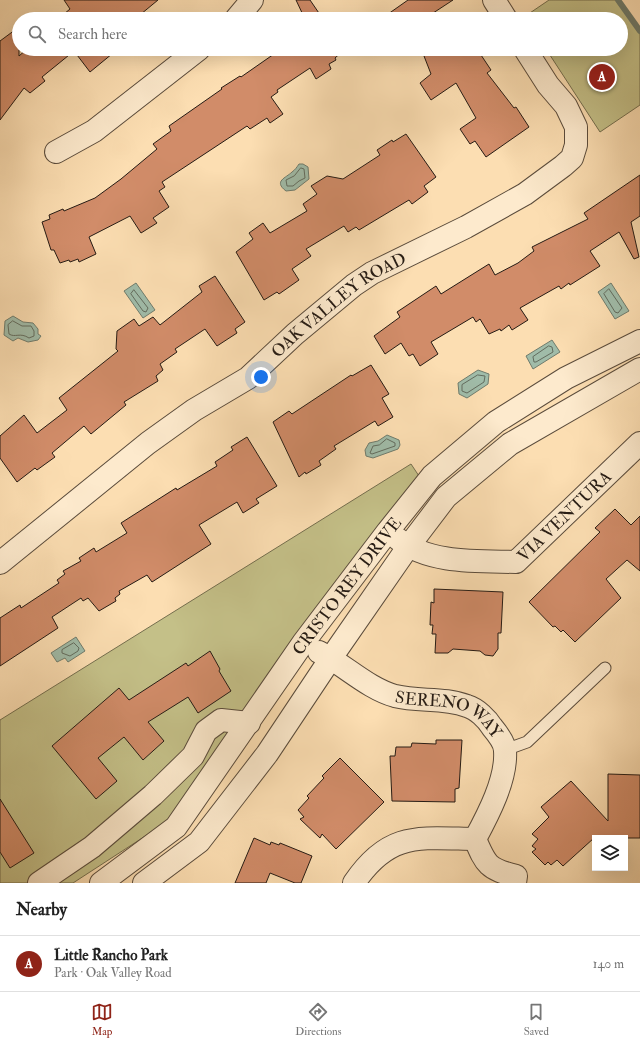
<!DOCTYPE html>
<html lang="en">
<head>
<meta charset="utf-8">
<style>
  :root { --surface:#fff; --page:#f6f6f6; --text:#222; --muted:#767676; --line:#e0e0e0; --accent:#8f2418 }
  body { margin:0; font-family:"IM FELL Double Pica",serif; background:var(--page); color:var(--text) }
  .controls { position:absolute; right:12px; bottom:12px; display:grid; overflow:hidden; border-radius:0px; box-shadow:0 4px 16px #0002 }
  .controls button { width:36px; height:36px; display:grid; place-items:center; padding:0; border:0; border-bottom:1px solid var(--line); background:var(--surface); color:var(--text); font:20px sans-serif }
  .you { position:absolute; left:261px; top:377px; width:14px; height:14px; margin:-10px; border:3px solid #fff; border-radius:50%; background:#1a73e8; box-shadow:0 0 0 6px #1a73e833 }
  .badge { display:grid; place-items:center; width:26px; height:26px; border-radius:50%; background:var(--accent); color:#fff; font-size:13px; font-weight:700 }
  .pin { position:absolute; translate:-50% -50%; border:2px solid #fff; box-shadow:0 1px 4px #0006 }
  .list { margin:0; padding:0; list-style:none }
  h2 { display:flex; justify-content:space-between; align-items:center; height:52px; margin:0; padding:0 16px; font-size:17px }
  h2 small { font-size:13px; font-weight:400; color:var(--muted) }
  .list li { display:grid; grid-template-columns:26px 1fr auto; gap:12px; align-items:center; box-sizing:border-box; height:56px; padding:0 16px; border-top:1px solid var(--line) }
  .list b { display:block; font-size:15px; white-space:nowrap }
  .list p { margin:0; font-size:13px; white-space:nowrap; color:var(--muted) }
  .list em { font-size:13px; font-style:normal; color:var(--muted) }
  .icon { flex:none; width:22px; height:22px; fill:none; stroke:currentColor; stroke-width:2; stroke-linecap:round; stroke-linejoin:round }
  .map { position:relative; flex:none; width:640px; height:883px; overflow:hidden }
  .search { position:absolute; background:var(--surface); box-shadow:0 4px 16px #0002; left:12px; right:12px; top:12px; height:44px; display:flex; align-items:center; gap:10px; box-sizing:border-box; padding:0 14px; border-radius:22px; color:var(--muted); font-size:15px }
  .sheet { height:108px; background:var(--surface) }
  nav { display:flex; justify-content:space-around; align-items:center; box-sizing:border-box; height:56px; border-top:1px solid var(--line); background:var(--surface); font-size:11px; color:var(--muted) }
  nav a { display:grid; justify-items:center; gap:2px }
  nav .on { color:var(--accent) }
  .map>svg:first-child { display:block }
  .green { fill:#c4c088; stroke:#746e4e }
  .water { fill:#a0bca9; stroke:#6f7c6d }
  .lines { fill:none; stroke-linecap:round; stroke-linejoin:round }
  .shore { stroke:#626c5e; stroke-width:1 }
  .stream { stroke:#6f7c6d; stroke-width:6 }
  .building { fill:#d18c69; stroke:#251b14 }
  .service-casing { stroke:#5b4c3c; stroke-width:13 }
  .minor-casing { stroke:#5b4c3c; stroke-width:24 }
  .service { stroke:#fdeacd; stroke-width:11 }
  .minor { stroke:#fdeacd; stroke-width:22 }
  .labels { text-anchor:middle; dominant-baseline:central; stroke-width:3; stroke-linejoin:round; paint-order:stroke }
  .street-label { font-size:17px; fill:#251b14; stroke:#fdeacd }
</style>
</head>
<body>
<div class="map">
<svg width="640" height="883" viewBox="0 0 640 883">
  <rect width="100%" height="100%" fill="#fcdeb2"/>
  <filter id="stains"><feTurbulence type="fractalNoise" baseFrequency=".005" numOctaves="4"/><feColorMatrix values="0 0 0 0 .2 0 0 0 0 .09 0 0 0 0 .02 0 0 0 .5 -.17"/></filter>
  <radialGradient id="worn" r=".72"><stop offset=".6" stop-color="#630" stop-opacity="0"/><stop offset="1" stop-color="#630" stop-opacity=".3"/></radialGradient>
  <path class="green" d="M549,0H618L640,34V105L600,132L546,49H621V19H526L524,17Z
    M411,464L419,476L170,820L73,883H0V720Z"/>
  <path class="water" d="M299,164H303L308,167L309,179L295,190L286,191C273,181 286,178 292,172C295,170 297,167 299,164Z
    M136,283L155,310L143,318L124,291Z
    M611,283L629,311L615,319L598,292Z
    M13,316L23,322L33,323L38,329V334L41,336L38,340L28,342L18,338L13,341L4,335L5,321Z
    M552,340L560,352L533,369L526,356Z
    M478,370L489,374L488,384L467,398L459,394L458,383Z
    M387,435L399,440L400,445L398,449L373,458L366,456L365,450L369,443L378,441Z
    M76,637L85,651L68,662L65,658L57,662L51,653Z"/>
  <g class="lines">
    <path class="shore" d="M301,168L304,169L305,178L299,181L293,186H287L286,180L294,176Z
      M609,289L622,308L618,313L615,312L604,294Z
      M134,290L148,308L146,312L143,311L131,294Z
      M13,321L22,326H31L34,331V336L29,338C20,332 15,338 9,334L8,325Z
      M549,346L552,347L553,352L536,362H534L533,357Z
      M478,375L485,376L484,382L467,393L462,391V385Z
      M387,439L395,443V446L372,454L370,453L373,446L379,445Z
      M74,643L79,648L78,651L70,656L62,653V650Z"/>
    <path class="stream" d="M618,0L640,31"/>
  </g>
  <path class="building" d="M64,0H158L135,19H62L65,16L64,14L70,9Z
    M296,0H310L323,19H300L304,17Z
    M408,0H453L424,19H381Z
    M19,27V56L27,49H118L90,72L74,51L42,77L45,81L30,93L24,88L0,120V41Z
    M271,49L344,50L335,58L336,60L329,64L331,69L316,79L310,68L277,90L278,92L271,97L283,114L270,123L267,118L250,129L247,126L162,182L165,187L159,191L169,207L153,218L157,223L141,233L130,216L89,237L96,254L79,262L78,259L70,262L69,260L60,263L54,250H51L42,222L50,219L49,215L63,209L64,211L95,198L121,179L157,149L153,144L171,131L169,126L222,89L221,88L240,76L241,77L274,54Z
    M433,49H477L491,70L487,73L514,108L516,107L529,127L486,157L475,141L470,144L460,129L476,118L456,83L431,100L420,83L431,74L424,56Z
    M406,134L436,177L424,186L428,192L412,204L409,200L359,230L356,227L348,232L344,226L306,249L311,256L292,269L299,280L279,294L277,292L264,300L236,252L253,239L249,233L263,223L270,233L307,211L303,204L317,194L311,186L327,176L343,179L380,155L377,150L392,140L393,142Z
    M640,175V216L631,222L639,257L634,259L619,232L590,251L600,266L570,285L569,283L561,289L559,286L520,308L528,320L512,330L509,325L501,331L500,329L489,334L480,319L476,322L473,317L431,342L438,354L420,366L413,354L409,356L401,343L385,354L374,336L400,317L397,312L436,286L441,294L489,264L495,275L518,263L534,251L532,247L588,219L584,213Z
    M215,276L245,322L235,329L237,333L217,346L205,329L175,349L177,352L160,364L163,370L156,376L158,381L124,402L126,405L91,434L84,426L52,453L55,457L37,470L35,468L17,482L0,458V436L24,415L37,433L67,410L59,398L118,351L116,349L117,331L134,319L139,326L153,317L160,325L202,292L199,286Z
    M371,365L389,394L382,398L393,417L378,426L375,421L334,446L336,449L319,461L321,465L306,474L305,472L299,477L273,422L289,411L292,414L351,375L352,376Z
    M247,437L277,486L256,499L259,503L243,513L237,502L199,525L211,544L152,582L147,575L119,591L120,594L115,598L116,601L99,611L88,598L83,601L81,598L52,617L58,628L0,666V618L20,605L21,608L59,583L57,580L65,574L63,571L81,561L79,558L94,548L96,552L127,533L121,523L176,488L177,490L217,466L215,462L233,450L231,447Z
    M615,509L631,525L640,516V571L627,560L606,579L621,598L575,642L563,630L561,632L555,626L553,627L529,602L600,532L595,528Z
    M434,589L503,592L501,633H498V649L493,656L485,655L480,651L453,649L448,653H435L436,634H432L433,625H430L431,602L434,603Z
    M210,651L220,669L219,671L231,691L198,713L188,697L148,722L164,741L143,760L124,737L98,758L117,781L96,799L52,746L119,688L129,700L186,663L188,666Z
    M436,740H462L459,788L455,789V802L392,801L390,756H395L396,747H411L412,743L436,744Z
    M340,758L384,802L336,849L322,834L320,838L300,819L304,817L298,810L309,798L307,796L324,778L322,776Z
    M608,774L640,775V838H594L563,866L557,860L551,865L548,862L545,865L532,852L536,849L532,846L538,839L532,834L549,817L541,807L571,781L608,821Z
    M0,799L34,853L10,868L0,852Z
    M254,838L270,845L271,842L279,845L280,843L312,856L301,883H295L270,873L266,883H235Z"/>
  <g class="lines">
    <g class="service-casing">
      <path id="service" d="M505,750L527,742L605,668"/>
    </g>
    <g class="minor-casing">
      <g id="minor">
        <path d="M494,0L506,19"/>
        <path d="M236,19L252,0"/>
        <path d="M56,152L94,131L199,49"/>
        <path id="s1" d="M398,539C429,564 478,561 516,562L640,443"/>
        <path id="s2" d="M0,563L148,443L194,410L248,378L295,334L354,285L372,273L466,227L525,194L563,166L572,158L576,145V127L566,106L548,85L525,49"/>
        <path id="s3" d="M319,652C345,665 367,688 395,696C419,702 444,697 467,706C477,709 487,719 492,727C497,733 505,743 505,751C507,779 488,815 475,839"/>
        <path d="M475,839C486,865 488,869 516,876L515,883"/>
        <path d="M39,883L92,847L153,795L193,756L206,731L221,720L249,723"/>
        <path id="s4" d="M101,883L176,827L303,643L388,531L432,476L496,422L566,378L640,341"/>
        <path d="M144,883L199,842L267,754L331,658L408,547L446,497L510,444L640,369"/>
        <path d="M354,883C389,831 419,838 475,839"/>
      </g>
    </g>
    <use href="#service" class="service"/>
    <use href="#minor" class="minor"/>
  </g>
  <g class="labels">
    <g class="street-label">
      <text stroke="none"><textPath href="#s2" startOffset="427">OAK VALLEY ROAD</textPath></text>
      <text stroke="none"><textPath href="#s1" startOffset="189">VIA VENTURA</textPath></text>
      <text stroke="none"><textPath href="#s4" startOffset="389">CRISTO REY DRIVE</textPath></text>
      <text stroke="none"><textPath href="#s3" startOffset="147">SERENO WAY</textPath></text>
    </g>
  </g>
  <rect width="100%" height="100%" filter="url(#stains)"/>
  <rect width="100%" height="100%" fill="url(#worn)"/>
</svg>
<div class="controls">
<button><svg class="icon" aria-label="layers" viewBox="0 0 24 24"><path d="M12 4l9 5-9 5-9-5zM3 14l9 5 9-5"/></svg></button>
</div>
<div class="you"></div>
<div class="pin badge" style="left:602px;top:77px">A</div>
<div class="search"><svg class="icon" aria-label="search" viewBox="0 0 24 24"><circle cx="10" cy="10" r="6"/><path d="M15 15l6 6"/></svg>Search here</div>
</div>
<section class="sheet">
<h2>Nearby<small></small></h2>
<ul class="list">
<li><span class="badge">A</span><div><b>Little Rancho Park</b><p>Park · Oak Valley Road</p></div><em>140 m</em></li>
</ul>
</section>
<nav>
<a class="on"><svg class="icon" aria-label="map" viewBox="0 0 24 24"><path d="M3 6l6-2 6 2 6-2v14l-6 2-6-2-6 2zM9 4v14M15 6v14"/></svg>Map</a>
<a><svg class="icon" aria-label="directions" viewBox="0 0 24 24"><path d="M12 3l9 9-9 9-9-9zM9 14v-3h6M13 9l2 2-2 2"/></svg>Directions</a>
<a><svg class="icon" aria-label="saved" viewBox="0 0 24 24"><path d="M7 4h10v16l-5-4-5 4z"/></svg>Saved</a>
</nav>
</body>
</html>
